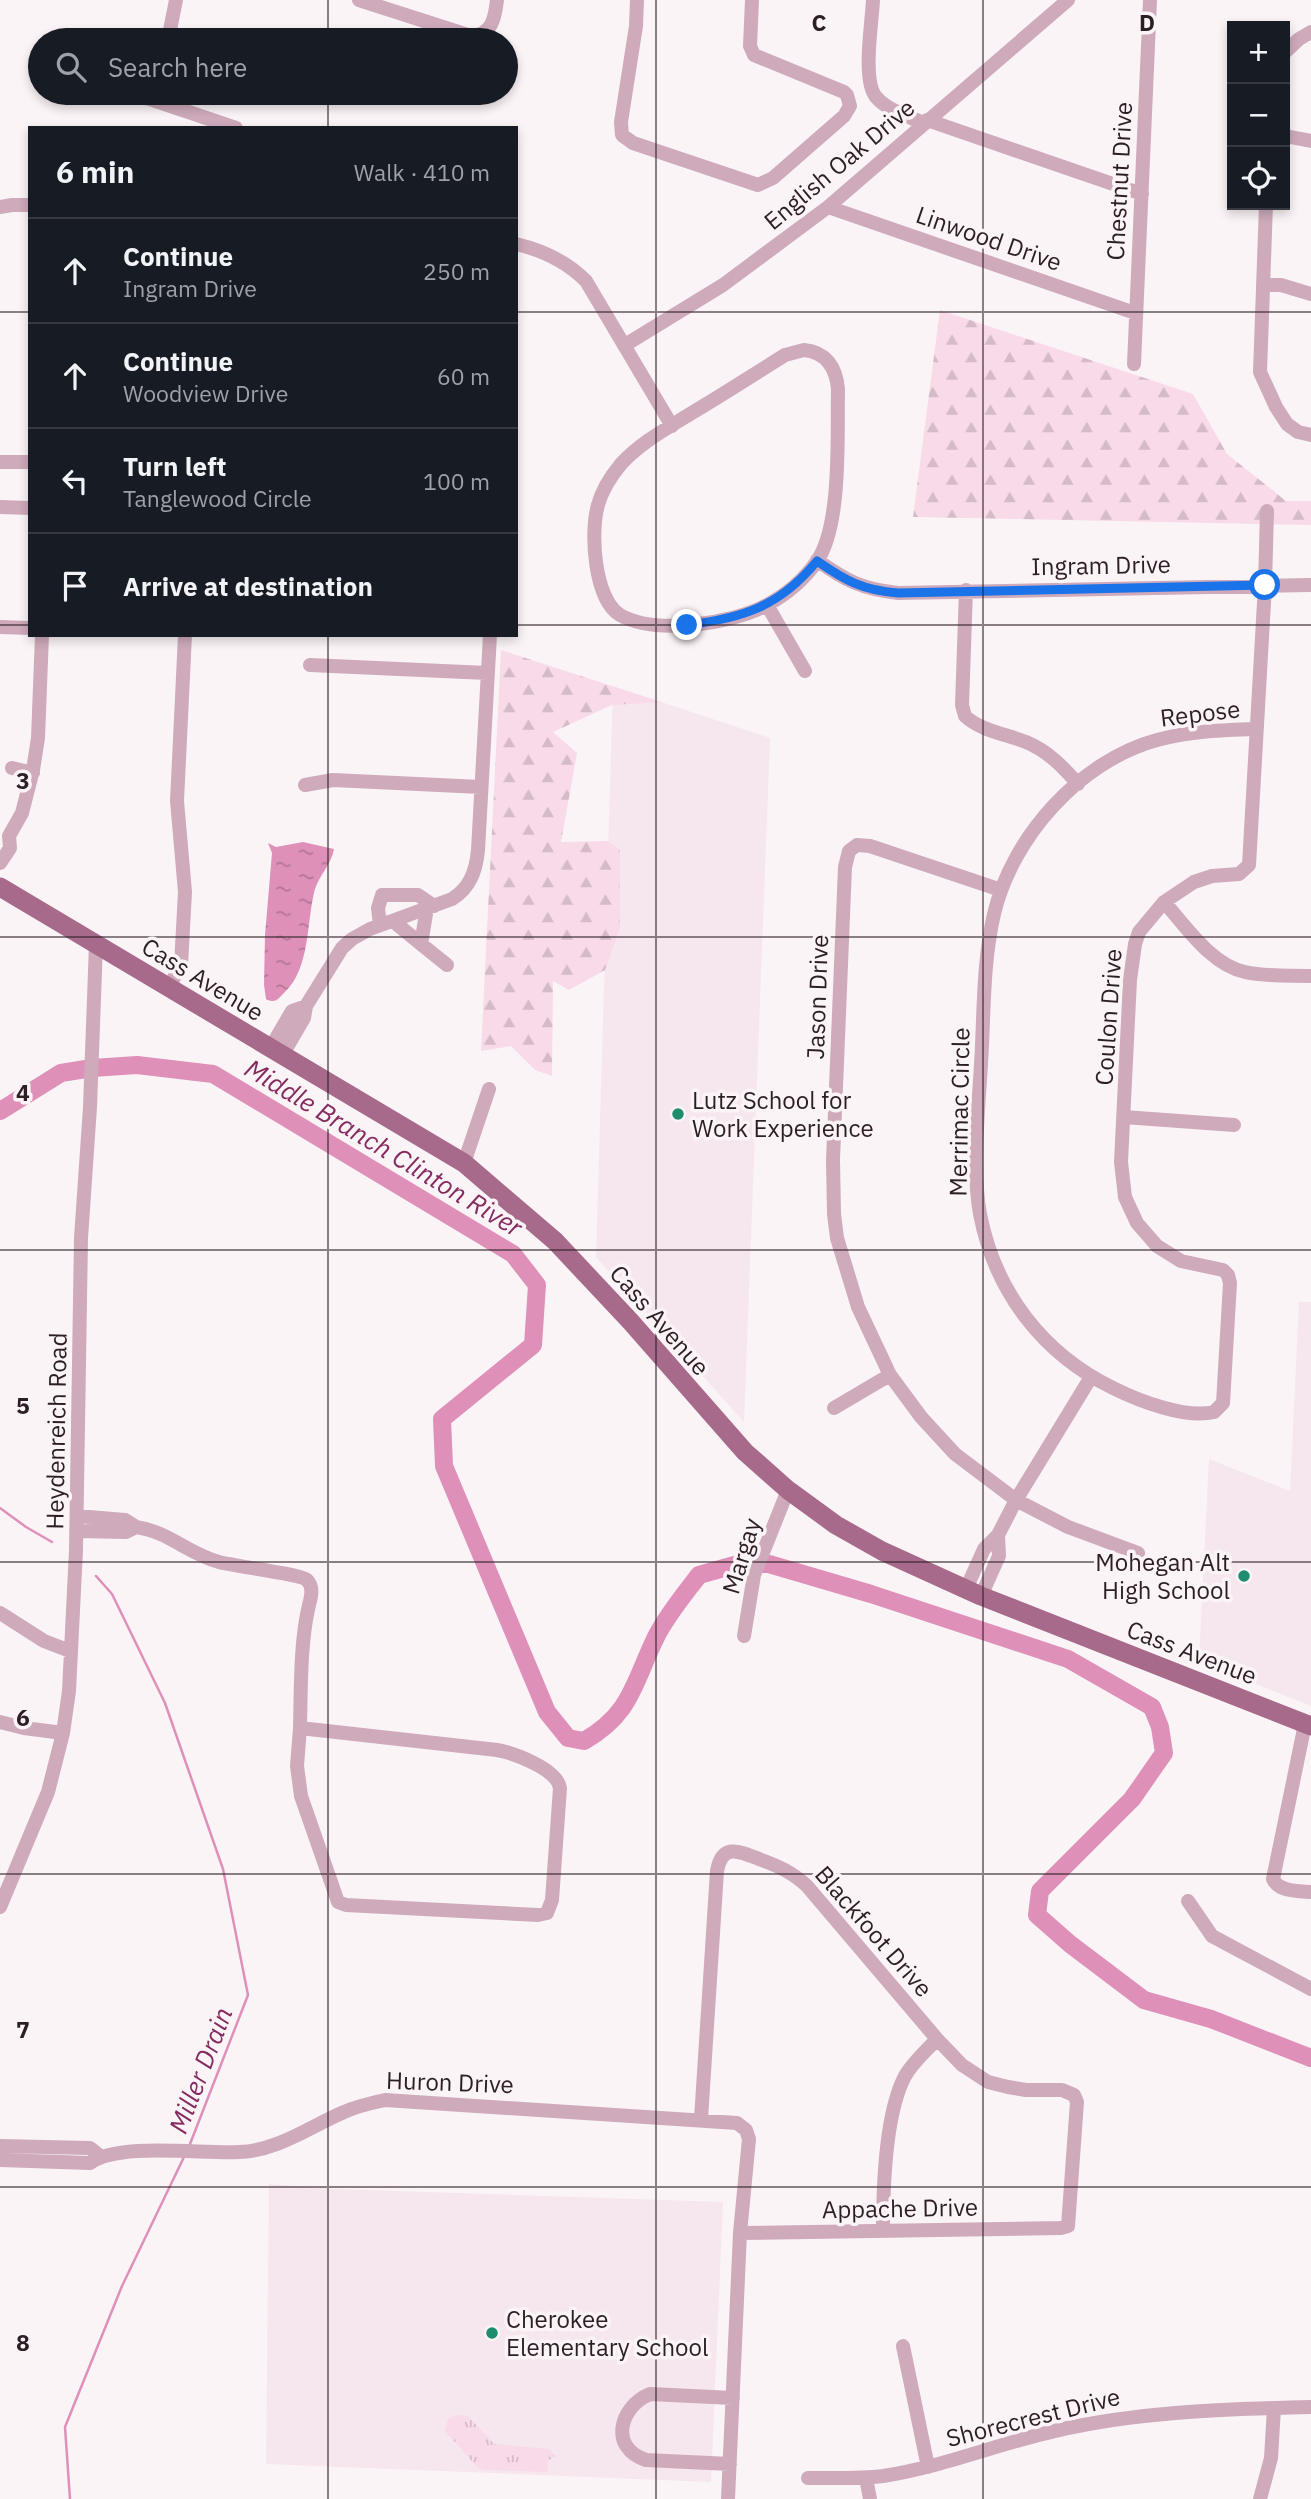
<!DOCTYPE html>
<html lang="en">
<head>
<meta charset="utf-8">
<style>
  :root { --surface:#171b24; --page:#20242c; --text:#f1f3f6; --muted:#9ea1a6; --line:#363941 }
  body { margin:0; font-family:"IBM Plex Sans",sans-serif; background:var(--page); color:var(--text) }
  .controls { position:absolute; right:21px; top:21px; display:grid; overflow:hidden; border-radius:0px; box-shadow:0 4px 10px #0003 }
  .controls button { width:63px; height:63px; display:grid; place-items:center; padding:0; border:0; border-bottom:2px solid var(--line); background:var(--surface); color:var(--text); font:35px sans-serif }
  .stop { position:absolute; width:21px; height:21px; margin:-16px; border:5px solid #1a73e8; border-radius:50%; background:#fff }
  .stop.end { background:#1a73e8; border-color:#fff; box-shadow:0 2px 7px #0008 }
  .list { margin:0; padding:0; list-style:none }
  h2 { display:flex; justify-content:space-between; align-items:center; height:91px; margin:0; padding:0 28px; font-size:30px }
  h2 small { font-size:23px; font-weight:400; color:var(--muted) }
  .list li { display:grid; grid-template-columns:46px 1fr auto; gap:21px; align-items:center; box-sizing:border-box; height:105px; padding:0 28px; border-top:2px solid var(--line) }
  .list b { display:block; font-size:26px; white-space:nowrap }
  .list p { margin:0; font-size:23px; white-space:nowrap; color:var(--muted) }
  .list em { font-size:23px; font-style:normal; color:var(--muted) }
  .icon { flex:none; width:38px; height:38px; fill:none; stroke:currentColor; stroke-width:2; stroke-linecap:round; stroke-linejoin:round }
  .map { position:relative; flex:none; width:1311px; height:2499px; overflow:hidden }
  .search { position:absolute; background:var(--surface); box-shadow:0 4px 10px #0003; left:28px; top:28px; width:490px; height:77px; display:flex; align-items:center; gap:18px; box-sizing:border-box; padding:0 24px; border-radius:38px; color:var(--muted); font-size:26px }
  .panel { position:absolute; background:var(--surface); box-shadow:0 4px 10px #0003; left:28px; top:126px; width:490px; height:511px; border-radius:0px }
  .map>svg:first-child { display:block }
  .built { fill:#f6e6ed }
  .grass { fill:url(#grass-tufts) }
  .forest { fill:url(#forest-firs) }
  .water { fill:url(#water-ripples) }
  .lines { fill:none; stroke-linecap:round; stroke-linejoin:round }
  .stream { stroke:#de90b8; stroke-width:2.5 }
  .river { stroke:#de90b8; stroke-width:18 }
  .minor { stroke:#ceaabb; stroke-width:14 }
  .major { stroke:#a86a8a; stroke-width:19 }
  .route { stroke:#1a73e8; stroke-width:9 }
  .grid { fill:none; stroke:#2b1f25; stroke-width:2; stroke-opacity:0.55 }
  .poi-dot { fill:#1d8d6d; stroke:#fbf4f7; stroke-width:2.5 }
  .labels { text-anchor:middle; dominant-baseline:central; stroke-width:7; stroke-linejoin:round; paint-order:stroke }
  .street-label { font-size:24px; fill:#2b1f25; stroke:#fbf4f7 }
  .poi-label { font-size:24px; fill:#2b1f25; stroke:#fbf4f7; text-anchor:start }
  .water-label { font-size:26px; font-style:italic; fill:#852b5f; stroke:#fbf4f7 }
  .grid-label { font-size:23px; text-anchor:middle; font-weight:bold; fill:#2b1f25; stroke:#fbf4f7; stroke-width:7; stroke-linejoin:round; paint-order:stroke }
</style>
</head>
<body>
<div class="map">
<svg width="1311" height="2499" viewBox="0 0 1311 2499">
  <defs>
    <pattern id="grass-tufts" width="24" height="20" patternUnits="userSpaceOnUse" patternTransform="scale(1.75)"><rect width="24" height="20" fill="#f8dae8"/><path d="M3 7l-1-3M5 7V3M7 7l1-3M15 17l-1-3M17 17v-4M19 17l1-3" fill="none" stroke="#d5bbc7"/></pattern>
    <pattern id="forest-firs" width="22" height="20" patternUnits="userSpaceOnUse" patternTransform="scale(1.75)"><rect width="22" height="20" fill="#f8dae8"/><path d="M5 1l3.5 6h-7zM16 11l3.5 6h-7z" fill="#d5bbc7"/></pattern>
    <pattern id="water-ripples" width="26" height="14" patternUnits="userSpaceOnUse" patternTransform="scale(1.75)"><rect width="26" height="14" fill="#de90b8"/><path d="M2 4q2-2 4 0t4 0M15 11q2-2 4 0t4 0" fill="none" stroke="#b47595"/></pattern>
  </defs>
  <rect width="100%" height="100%" fill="#fbf4f7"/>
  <path class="built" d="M613,686L770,738L744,1422L596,1257Z
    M1299,1302H1311V1706L1199,1661L1209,1459L1290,1491Z
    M269,2184L335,2189L723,2202L711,2482L266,2464Z"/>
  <path class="grass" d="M456,2415L468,2416L494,2444L549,2449L555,2456L548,2461L547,2472L485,2470L478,2468L445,2431L448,2419Z"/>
  <path class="forest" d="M940,310L1193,394L1227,454L1286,501H1311V525L913,517Z
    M501,650L661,702L612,705L553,732L577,753L561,842L608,841L620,850V928L605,970L569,990L553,981L552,1076L535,1070L511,1046L481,1051Z"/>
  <path class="water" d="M303,842L334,849C331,865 320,874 315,889C306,922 311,968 284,993C278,999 275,1004 266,999L264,985L265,935L272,853L268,843L276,847Z"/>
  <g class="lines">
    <path class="stream" d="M0,1508L26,1527L52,1542
      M96,1576L112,1594L165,1703L223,1869L248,1995L190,2144
      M70,2499L65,2427L122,2286L184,2157"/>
    <path class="river" d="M0,1111L61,1073L92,1068L137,1065L213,1074L513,1254L537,1285L533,1345L442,1419L444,1466L547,1712L568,1738L584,1741C632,1713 633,1684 656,1637C667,1615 684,1595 699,1575L738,1564H769L871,1594L1068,1659L1152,1707L1160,1727L1164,1753L1132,1799L1040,1891L1037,1915L1070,1944L1144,2000L1211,2019L1311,2058"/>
    <path class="minor" d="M359,0L471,36C492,35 495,18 497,0
      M637,0L636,26L621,122L622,135L633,143L758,185L773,178L844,116L850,106L847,95L844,92L754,55L750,46L752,0
      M873,0C872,23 862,80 876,97C887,110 909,117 924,123
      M168,40L176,0
      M1285,52L1299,39L1311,32
      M132,93L236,128
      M927,120L1142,194
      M1285,136L1311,141
      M1266,205L1260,372L1276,407L1287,424L1298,432L1311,435
      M0,207L12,205H30
      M828,207L1135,313
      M516,244C542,250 567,262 586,281L672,426
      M1263,285H1281L1311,294
      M625,345L723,285L828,207L1068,0
      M804,350C826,352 836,367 838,389C837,434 842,525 817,561C804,580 784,596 765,606C731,624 655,635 620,615C594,599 590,532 598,505C602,490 611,476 621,464C640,443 666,429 690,414C722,395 753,375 785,355Z
      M1134,364L1150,0
      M0,462H30
      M0,507L30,508
      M817,560C846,581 862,589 898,593L1311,585
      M966,590L962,705L965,716C981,731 1006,734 1026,742C1048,751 1063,767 1078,784
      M767,605L805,671
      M0,627L30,628
      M310,665L487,673
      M1256,729C1223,730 1190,731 1157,740C1080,761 1012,837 994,914C984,957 984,1001 982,1045C980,1097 971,1164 980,1214C995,1292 1043,1354 1113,1388C1139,1401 1186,1419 1214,1412L1223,1403L1230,1283L1228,1275L1223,1270L1181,1261L1157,1246L1137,1223L1125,1197L1121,1162L1130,980L1135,944L1139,932L1164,902L1194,882L1212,876L1239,874L1249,865L1265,585L1267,511
      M12,768L33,773
      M305,785L333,780L481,787
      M0,863L10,848L9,836L22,813L33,770L38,738L42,635
      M1001,890L870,846L857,845L849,851L845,867L833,1160L834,1214L837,1238L858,1307L890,1375L921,1417L955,1454L1016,1500L1068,1527L1138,1553
      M1164,902C1186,926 1211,965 1245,972C1266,977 1290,975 1311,976
      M393,921L421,944L427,908
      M380,925L378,908L382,895H418L434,906
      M421,944L447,965
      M169,987L181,965L185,892L177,801L185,635
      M306,1006L342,948L352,939L370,929L452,899C470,888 476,871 478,850L490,635
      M271,1047L292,1011L306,1006L304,1018L283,1054
      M1124,1117L1234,1125
      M464,1163L489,1089
      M834,1408L890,1375
      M136,1527C167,1531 189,1554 219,1562C233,1566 301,1574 307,1580C314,1587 311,1597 309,1605C300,1642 301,1689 300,1728
      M77,1531L126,1532L136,1527L125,1520L77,1516
      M966,1589L984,1549L998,1535L1016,1500L1091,1377
      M981,1596L999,1556L998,1535
      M0,1613L44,1641L70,1651
      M744,1636L754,1575L788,1490
      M0,1722L24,1728L63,1733
      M1305,1724L1273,1879C1279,1892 1298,1891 1311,1892
      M300,1728L497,1750C514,1753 557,1769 560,1788L552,1900L547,1913L538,1915L346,1905L338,1902L301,1796L297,1766Z
      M1188,1901L1212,1936L1311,1989
      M0,1907L48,1792L63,1733L69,1691L76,1550L81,1238L90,1107L96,944
      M701,2119L717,1871C722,1843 739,1851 759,1859C778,1866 792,1872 807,1886L937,2039L962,2065L988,2082L1008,2087L1026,2090H1062L1074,2095L1077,2102L1068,2226L1061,2228L740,2233
      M0,2146L90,2148L100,2156
      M0,2160L90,2163C119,2142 201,2154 239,2152C277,2151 309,2127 344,2112C357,2106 371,2103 385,2100L737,2123L746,2130L749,2139L740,2233L728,2499
      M883,2231C883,2188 885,2114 905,2076C913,2062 926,2051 937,2039
      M903,2346L928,2467
      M730,2464L646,2460C609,2448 619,2407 650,2394L733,2398
      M808,2478C833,2478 858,2479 883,2476C948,2466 1009,2439 1073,2427C1152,2411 1231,2409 1311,2407
      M866,2478L870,2499
      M1260,2499L1271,2458L1274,2408"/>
    <path class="major" d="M0,887L464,1163L555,1241L631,1322L745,1452L788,1490L836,1525L882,1551L981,1596L1311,1726"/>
  </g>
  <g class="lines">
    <path class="route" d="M687,625C744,618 780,606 817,561C846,581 862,590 898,593L1265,585"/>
  </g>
  <path class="grid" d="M328,0V40M656,0V2499M983,0V2499M328,93V128M0,312H30M516,312H1311M0,625H30M516,625H1311M328,635V2499M0,937H1311M0,1250H1311M0,1562H1311M0,1874H1311M0,2187H1311"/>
  <g class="poi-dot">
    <circle cx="678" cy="1114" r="7"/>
    <circle cx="1244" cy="1576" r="7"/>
    <circle cx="492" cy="2333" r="7"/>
  </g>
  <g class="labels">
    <g class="street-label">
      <text transform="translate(839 164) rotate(-40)">English Oak Drive</text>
      <text transform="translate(1119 181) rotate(-87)">Chestnut Drive</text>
      <text transform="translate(989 238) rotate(19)">Linwood Drive</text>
      <text transform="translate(1101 565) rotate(-1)">Ingram Drive</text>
      <text transform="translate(1200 713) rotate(-7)">Repose</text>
      <text transform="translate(203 979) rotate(31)">Cass Avenue</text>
      <text transform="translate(817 997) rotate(-88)">Jason Drive</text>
      <text transform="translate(1108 1017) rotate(-86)">Coulon Drive</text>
      <text transform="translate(959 1112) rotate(-89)">Merrimac Circle</text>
      <text transform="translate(660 1320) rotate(49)">Cass Avenue</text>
      <text transform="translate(56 1431) rotate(-89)">Heydenreich Road</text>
      <text transform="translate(741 1556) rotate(-73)">Margay</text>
      <text transform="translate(1192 1652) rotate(21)">Cass Avenue</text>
      <text transform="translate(874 1931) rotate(49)">Blackfoot Drive</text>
      <text transform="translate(450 2082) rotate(2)">Huron Drive</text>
      <text transform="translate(900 2208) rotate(-1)">Appache Drive</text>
      <text transform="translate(1033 2417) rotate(-14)">Shorecrest Drive</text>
    </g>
    <g class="poi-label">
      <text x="692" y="1100">Lutz School for<tspan x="692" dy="28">Work Experience</tspan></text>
      <text x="1230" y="1562" text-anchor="end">Mohegan Alt<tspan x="1230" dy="28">High School</tspan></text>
      <text x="506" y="2319">Cherokee<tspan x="506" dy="28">Elementary School</tspan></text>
    </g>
    <g class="water-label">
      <text transform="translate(384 1147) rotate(31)">Middle Branch Clinton River</text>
      <text transform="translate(200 2070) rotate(-69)">Miller Drain</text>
    </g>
  </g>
  <g class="grid-label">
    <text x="819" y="31">C</text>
    <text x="1147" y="31">D</text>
    <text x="23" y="789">3</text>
    <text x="23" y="1101">4</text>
    <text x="23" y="1414">5</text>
    <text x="23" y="1726">6</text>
    <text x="23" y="2038">7</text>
    <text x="23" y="2351">8</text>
  </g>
</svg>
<div class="controls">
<button>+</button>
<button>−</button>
<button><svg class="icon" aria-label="locate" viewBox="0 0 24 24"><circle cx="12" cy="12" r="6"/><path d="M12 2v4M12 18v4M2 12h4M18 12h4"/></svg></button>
</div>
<div class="stop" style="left:1265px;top:585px"></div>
<div class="stop end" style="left:687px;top:625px"></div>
<div class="search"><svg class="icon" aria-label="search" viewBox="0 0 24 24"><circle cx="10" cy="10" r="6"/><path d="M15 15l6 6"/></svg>Search here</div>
<section class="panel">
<h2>6 min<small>Walk · 410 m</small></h2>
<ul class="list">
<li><svg class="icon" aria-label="ahead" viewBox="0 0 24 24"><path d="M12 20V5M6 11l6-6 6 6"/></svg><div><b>Continue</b><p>Ingram Drive</p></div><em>250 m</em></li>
<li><svg class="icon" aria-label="ahead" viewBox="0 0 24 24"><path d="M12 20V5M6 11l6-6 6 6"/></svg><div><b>Continue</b><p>Woodview Drive</p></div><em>60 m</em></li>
<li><svg class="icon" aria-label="left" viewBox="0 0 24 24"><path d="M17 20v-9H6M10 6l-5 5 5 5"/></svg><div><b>Turn left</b><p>Tanglewood Circle</p></div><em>100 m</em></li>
<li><svg class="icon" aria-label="arrive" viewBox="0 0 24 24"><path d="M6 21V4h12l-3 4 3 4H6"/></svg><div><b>Arrive at destination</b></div></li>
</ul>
</section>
</div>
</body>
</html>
